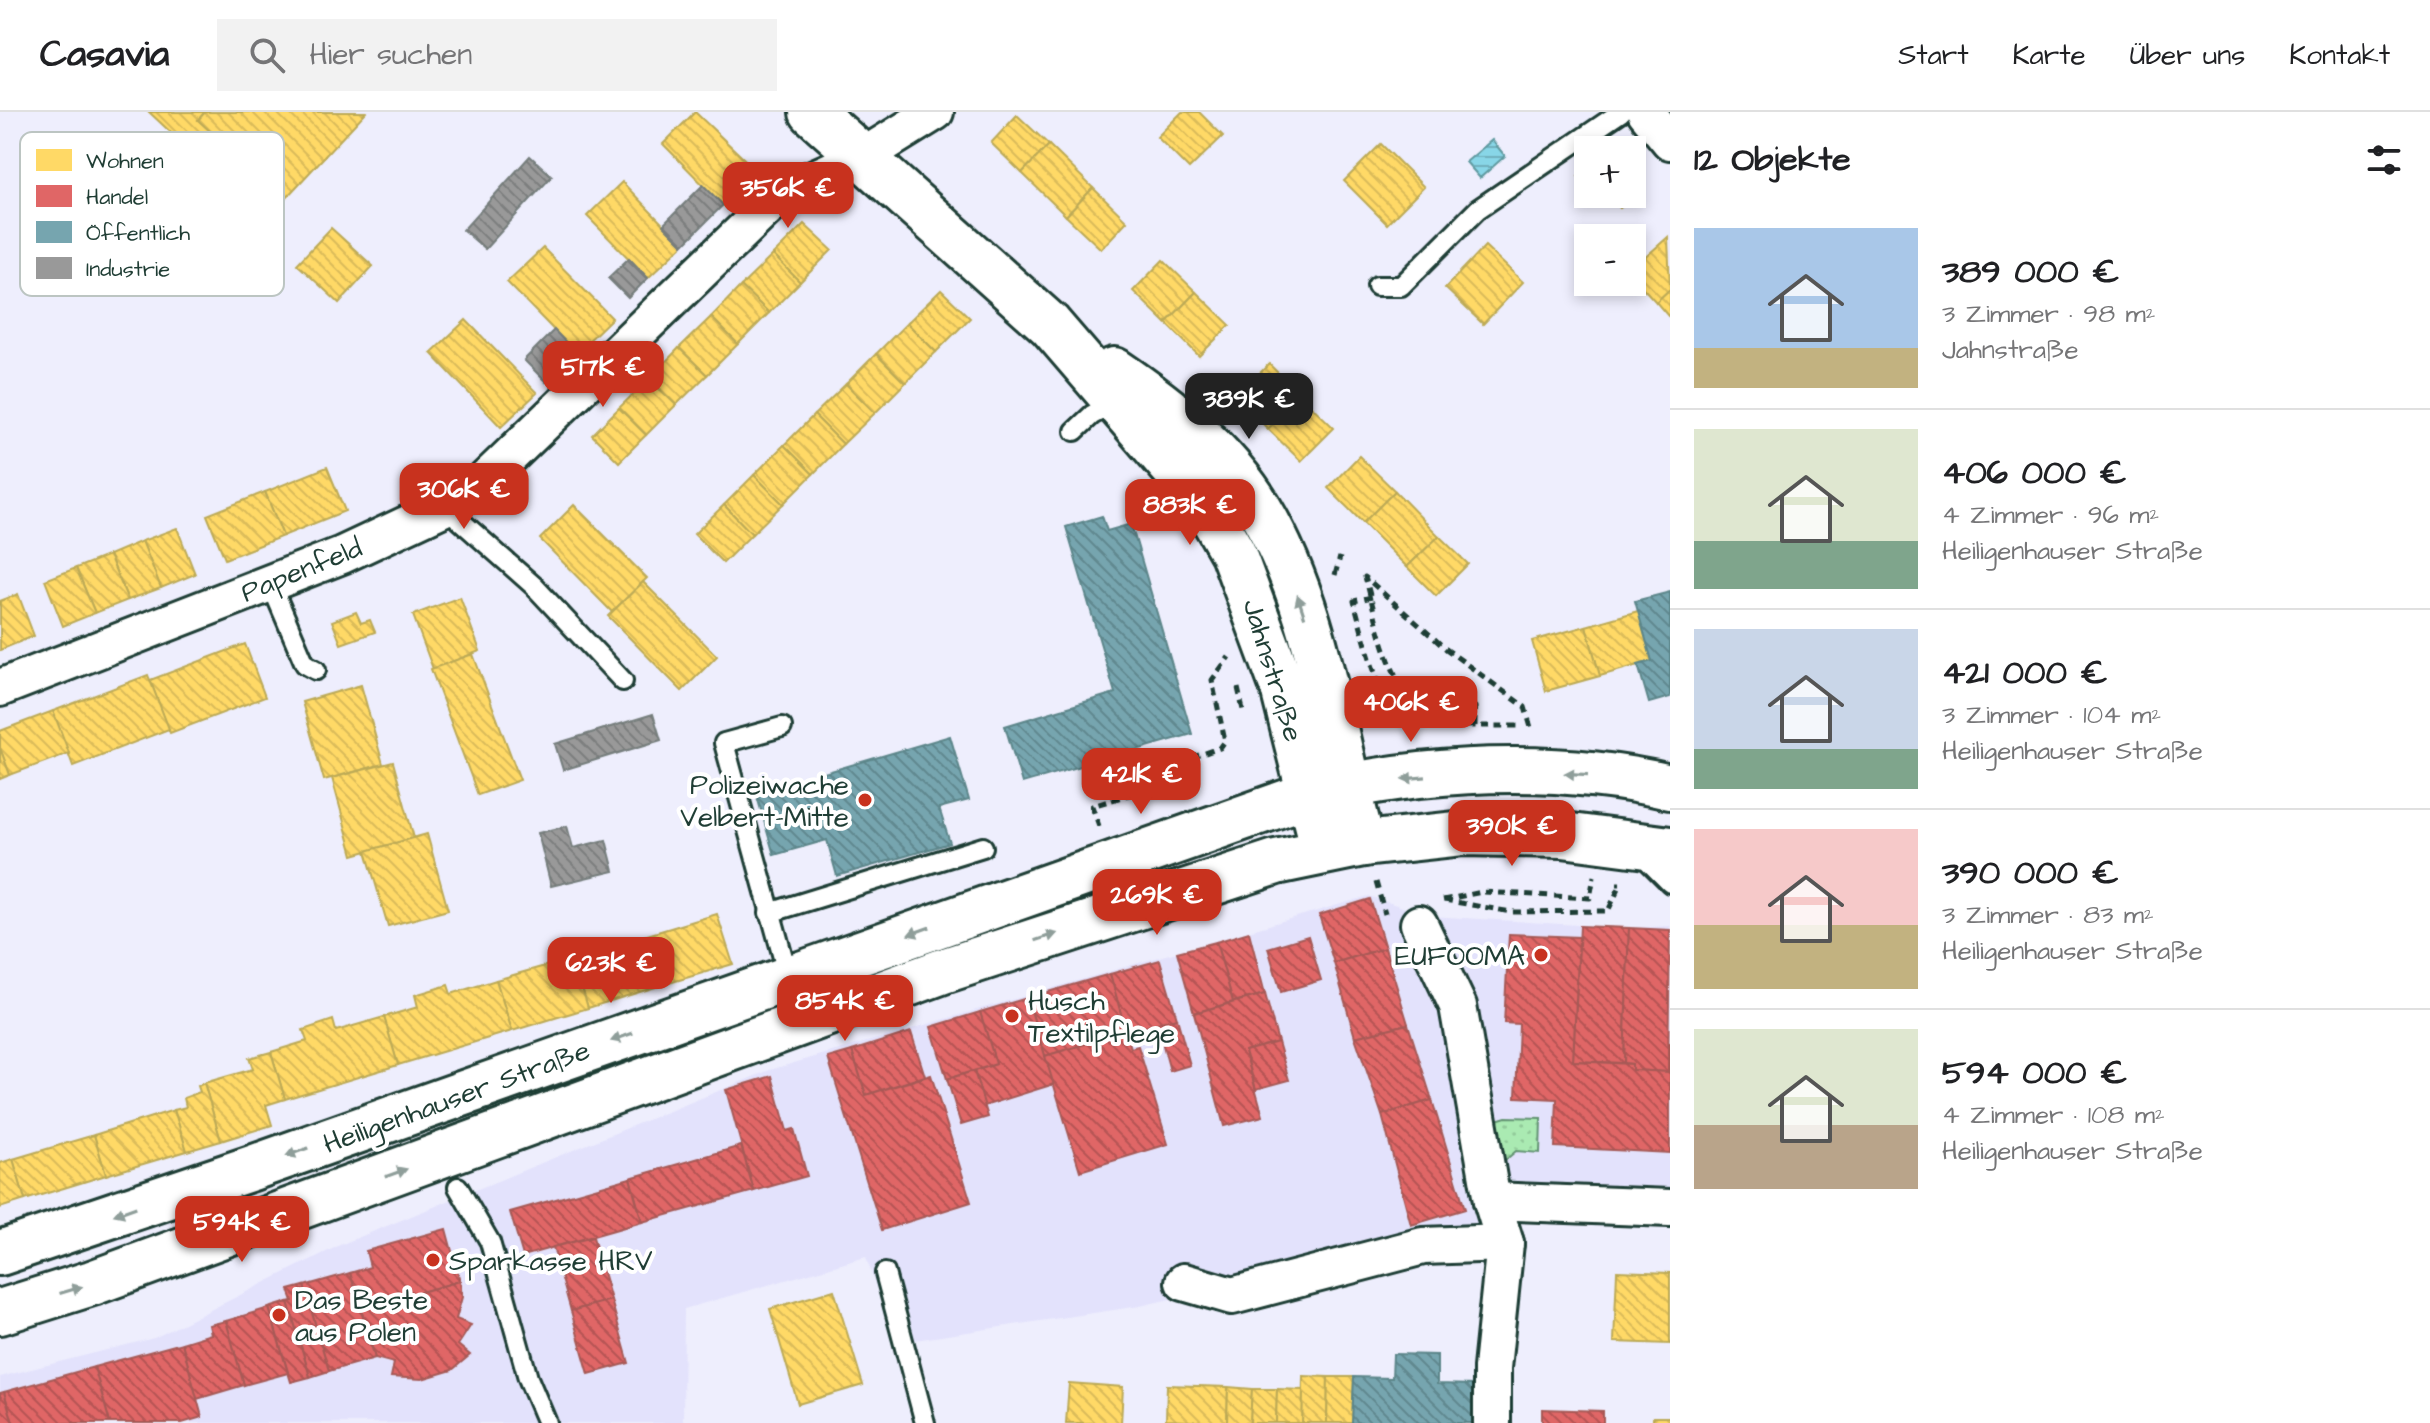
<!DOCTYPE html>
<html lang="de">
<meta charset="utf-8">
<style>
:root{--surface:#fff;--page:#f2f2f2;--text:#202124;--muted:#757577;--line:#e0e0e0;--accent:#c8321e}
body{margin:0;font-family:"Architects Daughter",sans-serif;background:var(--page);color:var(--text);height:100vh;display:flex;flex-direction:column;font-size:30px;white-space:nowrap}
*{box-sizing:border-box;margin:0}
p{font-size:26px;color:var(--muted)}
.icon{flex:none;width:44px;height:44px;fill:none;stroke:currentColor;stroke-width:2;stroke-linecap:round;stroke-linejoin:round}
.map{position:relative;flex:1;overflow:hidden}
.details{display:flex;flex-direction:column;background:var(--surface);width:760px}
.details>*{flex:none}
.fabs{position:absolute;left:1574px;top:24px;display:grid;gap:16px}
.fabs a{display:grid;place-items:center;width:72px;height:72px;border-radius:0px;background:var(--surface);box-shadow:0 4px 12px #0003;font-size:40px}
.price{position:absolute;translate:-50% -68px;padding:0 18px;border-radius:16px;background:var(--accent);color:#fff;font-size:26px;line-height:52px;filter:drop-shadow(0 2px 4px #0008)}
.price::after{content:'';position:absolute;left:50%;top:48px;width:24px;height:18px;margin-left:-12px;background:inherit;clip-path:polygon(0 0,100% 0,50% 100%)}
.price.selected{background:#222;color:#fff}
ul{padding:0;list-style:none}
li{display:flex;align-items:center;gap:24px;height:200px;padding:0 24px}
li+li{border-top:2px solid var(--line)}
li span{display:grid;place-items:center;flex:none;width:224px;height:160px;border-radius:0px;color:#555}
li>.icon{margin-inline-start:auto}
span .icon{width:96px;height:96px;fill:#fffc;stroke-width:1}
li b{font-size:34px}
h2{display:flex;justify-content:space-between;align-items:center;height:96px;padding:0 24px;font-size:34px}
header{display:flex;align-items:center;gap:48px;box-sizing:border-box;height:112px;padding:0 40px;background:var(--surface);border-bottom:2px solid var(--line)}
header strong{font-size:38px}
nav{display:flex;gap:44px;margin-inline-start:auto;font-size:28px}
.search{width:560px;height:72px;background:var(--page);display:flex;align-items:center;gap:20px;box-sizing:border-box;padding:0 28px;border-radius:0px;color:var(--muted);font-size:30px}
main{display:flex;flex:1;min-height:0}
.map>svg:first-child{display:block}
.built{fill:#e3e2fc}
.park{fill:url(#park-dots);stroke:#649473;stroke-width:2}
.water{fill:url(#water-rules);stroke:#5e999f;stroke-width:2}
.homes{fill:url(#homes-back-hatch);stroke:#bcaa57;stroke-width:2}
.shops{fill:url(#shops-back-hatch);stroke:#a65a57;stroke-width:2}
.public{fill:url(#public-back-hatch);stroke:#5c868a;stroke-width:2}
.industry{fill:url(#industry-back-hatch);stroke:#747d7b;stroke-width:2}
.lines{fill:none;stroke-linecap:round;stroke-linejoin:round}
.service-casing{stroke:#1f3d34;stroke-width:24}
.minor-casing{stroke:#1f3d34;stroke-width:42}
.tertiary-casing{stroke:#1f3d34;stroke-width:50}
.secondary-casing{stroke:#1f3d34;stroke-width:50}
.path{stroke:#1f3d34;stroke-width:5;stroke-dasharray:8 6;stroke-linecap:butt}
.service{stroke:#fff;stroke-width:18}
.minor{stroke:#fff;stroke-width:36}
.tertiary{stroke:#fff;stroke-width:44}
.secondary{stroke:#fff;stroke-width:44}
.oneway{fill:#8f9e9a}
.poi-dot{fill:#c8321e;stroke:#fff;stroke-width:3}
.labels{text-anchor:middle;stroke-width:8;stroke-linejoin:round;paint-order:stroke}
.street-label{font-size:28px;fill:#1f3d34;stroke:#fff}
.poi-label{font-size:28px;fill:#1f3d34;stroke:#fff;text-anchor:start}
.key{fill:#fff;stroke:#bcc5c2;stroke-width:2}
.key-label{font-size:22px;fill:#1f3d34}
</style>
<header>
<strong>Casavia</strong>
<div class="search"><svg class="icon" aria-label="search" viewBox="0 0 24 24"><circle cx="10" cy="10" r="6"/><path d="M15 15l6 6"/></svg>Hier suchen</div>
<nav><a>Start</a><a>Karte</a><a>Über uns</a><a>Kontakt</a></nav>
</header>
<main>
<div class="map">
<svg width="1670" height="1311" viewBox="0 0 1670 1311">
<defs>
<pattern id="park-dots" width="8" height="8" patternUnits="userSpaceOnUse" patternTransform="scale(2)"><rect width="8" height="8" fill="#aaeab2"/><path d="M2 2h.1M6 6h.1" fill="none" stroke="#92ca9a" stroke-width="1.8" stroke-linecap="round"/></pattern>
<pattern id="water-rules" width="6" height="5" patternUnits="userSpaceOnUse" patternTransform="scale(2)"><rect width="6" height="5" fill="#88d6e7"/><path d="M0 2.5h6" fill="none" stroke="#6fafbc"/></pattern>
<pattern id="homes-back-hatch" width="6" height="6" patternUnits="userSpaceOnUse" patternTransform="scale(2)"><rect width="6" height="6" fill="#ffd966"/><path d="M-1 5l2 2M0 0l6 6M5-1l2 2" fill="none" stroke="#dabb59"/></pattern>
<pattern id="shops-back-hatch" width="6" height="6" patternUnits="userSpaceOnUse" patternTransform="scale(2)"><rect width="6" height="6" fill="#e06666"/><path d="M-1 5l2 2M0 0l6 6M5-1l2 2" fill="none" stroke="#b55555"/></pattern>
<pattern id="public-back-hatch" width="6" height="6" patternUnits="userSpaceOnUse" patternTransform="scale(2)"><rect width="6" height="6" fill="#76a5af"/><path d="M-1 5l2 2M0 0l6 6M5-1l2 2" fill="none" stroke="#60888f"/></pattern>
<pattern id="industry-back-hatch" width="6" height="6" patternUnits="userSpaceOnUse" patternTransform="scale(2)"><rect width="6" height="6" fill="#999"/><path d="M-1 5l2 2M0 0l6 6M5-1l2 2" fill="none" stroke="#7c7e7e"/></pattern>
</defs>
<rect width="100%" height="100%" fill="#eeeefd"/>
<filter id="ink" filterUnits="userSpaceOnUse"><feTurbulence type="fractalNoise" baseFrequency=".0125" numOctaves="2"/><feDisplacementMap in="SourceGraphic" scale="16" xChannelSelector="R" yChannelSelector="G"/><feConvolveMatrix kernelMatrix="1 2 1 2 8 2 1 2 1" color-interpolation-filters="sRGB"/></filter>
<g filter="url(#ink)">
<polygon class="built" points="1369,784 1430,804 1629,816 1670,814 1670,1107 1481,1096 1486,1114 1140,1194 895,1231 866,1145 684,1197 683,1311 0,1311 0,1265 154,1226 340,1133 770,958"/>
<polygon class="park" points="1506,1005 1541,1006 1540,1041 1516,1039 1502,1051 1490,1010"/>
<polygon class="water" points="1492,28 1505,44 1480,66 1466,50"/>
<g class="homes">
<polygon points="149,0 205,0 198,8 233,40 214,61"/>
<polygon points="205,0 366,0 284,88 198,8"/>
<polygon points="695,0 760,62 726,96 663,32"/>
<polygon points="1182,0 1199,0 1223,24 1189,57 1157,25"/>
<polygon points="1017,3 1049,33 1022,61 991,31"/>
<polygon points="1381,32 1424,75 1387,112 1344,69"/>
<polygon points="1049,33 1093,76 1066,104 1022,61"/>
<polygon points="1588,55 1588,75 1578,64"/>
<polygon points="1632,63 1643,76 1620,96 1608,82 1632,82"/>
<polygon points="622,70 683,133 648,166 587,104"/>
<polygon points="1093,76 1127,109 1101,137 1066,104"/>
<polygon points="804,112 832,138 800,170 773,143"/>
<polygon points="331,116 373,154 339,191 297,152"/>
<polygon points="1668,125 1670,177 1656,190 1632,164 1632,157"/>
<polygon points="1485,134 1523,170 1483,212 1445,176"/>
<polygon points="543,136 612,206 576,241 507,170"/>
<polygon points="773,143 800,170 769,201 741,174"/>
<polygon points="1163,148 1196,180 1166,211 1133,179"/>
<polygon points="741,174 769,201 738,232 711,205"/>
<polygon points="1670,177 1670,202 1668,204 1656,190"/>
<polygon points="941,178 970,206 936,240 907,211"/>
<polygon points="1196,180 1230,213 1199,244 1166,211"/>
<polygon points="711,205 738,232 707,263 679,236"/>
<polygon points="466,208 537,281 501,315 431,241"/>
<polygon points="907,211 936,240 905,271 876,242"/>
<polygon points="679,236 707,263 676,293 649,267"/>
<polygon points="876,242 905,271 875,301 846,272"/>
<polygon points="1269,252 1301,284 1268,317 1236,285"/>
<polygon points="649,267 676,293 646,323 619,296"/>
<polygon points="846,272 875,301 843,332 814,303"/>
<polygon points="1301,284 1334,316 1301,349 1268,317"/>
<polygon points="619,296 646,323 619,350 592,323"/>
<polygon points="814,303 843,332 813,362 784,333"/>
<polygon points="784,333 813,362 783,392 754,363"/>
<polygon points="1359,344 1395,379 1363,411 1328,376"/>
<polygon points="327,355 345,399 283,424 265,380"/>
<polygon points="754,363 783,392 752,422 724,393"/>
<polygon points="1395,379 1439,424 1407,455 1363,411"/>
<polygon points="265,380 283,424 225,447 207,403"/>
<polygon points="574,393 647,466 612,500 540,427"/>
<polygon points="724,393 752,422 723,451 694,422"/>
<polygon points="177,416 195,462 161,476 142,429"/>
<polygon points="1439,424 1468,452 1436,484 1407,455"/>
<polygon points="142,429 161,476 128,488 109,443"/>
<polygon points="109,443 128,488 95,501 76,456"/>
<polygon points="76,456 95,501 63,514 45,468"/>
<polygon points="643,470 717,544 682,579 608,504"/>
<polygon points="18,482 34,524 0,538 0,489"/>
<polygon points="460,485 480,539 433,557 413,503"/>
<polygon points="1638,499 1652,549 1600,564 1586,514"/>
<polygon points="356,500 361,511 370,508 375,520 341,532 332,509"/>
<polygon points="1586,514 1600,564 1546,579 1532,529"/>
<polygon points="245,532 265,585 170,621 150,568"/>
<polygon points="473,542 520,668 478,683 431,557"/>
<polygon points="148,563 169,617 73,654 53,599"/>
<polygon points="361,573 383,652 324,668 302,590"/>
<polygon points="53,599 69,641 10,663 0,636 0,619"/>
<polygon points="0,636 10,663 0,667"/>
<polygon points="393,650 414,726 353,743 332,666"/>
<polygon points="427,722 448,798 388,814 366,739"/>
<polygon points="717,802 733,852 659,874 644,824"/>
<polygon points="644,824 659,874 588,896 573,846"/>
<polygon points="573,846 588,896 512,919 496,868"/>
<polygon points="496,868 512,919 398,953 384,905 418,895 415,883 448,873 451,882"/>
<polygon points="384,905 398,953 285,987 271,940 307,929 303,918 333,908 336,919"/>
<polygon points="271,940 285,987 266,993 272,1013 221,1029 204,971 253,957 249,946"/>
<polygon points="204,971 221,1029 187,1039 174,998 186,995 184,986 200,980 198,974"/>
<polygon points="174,998 187,1039 106,1063 94,1023"/>
<polygon points="94,1023 106,1063 25,1088 13,1047"/>
<polygon points="13,1047 25,1088 0,1096 0,1051"/>
<polygon points="1617,1159 1670,1161 1670,1232 1614,1230"/>
<polygon points="834,1178 863,1273 798,1292 770,1197"/>
<polygon points="1303,1264 1328,1265 1327,1311 1302,1311"/>
<polygon points="1328,1265 1354,1265 1352,1311 1327,1311"/>
<polygon points="1069,1271 1123,1275 1121,1311 1066,1311"/>
<polygon points="1167,1273 1228,1275 1227,1311 1166,1308"/>
<polygon points="1228,1275 1252,1277 1250,1311 1227,1311"/>
<polygon points="1252,1277 1277,1277 1276,1311 1250,1311"/>
<polygon points="1277,1277 1303,1278 1302,1311 1276,1311"/>
<rect x="1653" y="1305" width="17" height="6"/>
</g>
<g class="shops">
<polygon points="1370,787 1385,836 1334,851 1319,803"/>
<polygon points="1580,814 1629,816 1624,951 1573,949"/>
<polygon points="1629,816 1670,818 1668,960 1632,958 1632,952 1624,951"/>
<polygon points="1249,820 1265,882 1233,890 1216,830"/>
<polygon points="1509,822 1579,825 1573,949 1632,952 1632,958 1668,960 1670,930 1670,1041 1555,1035 1557,987 1516,985 1519,912 1504,911"/>
<polygon points="1308,824 1321,868 1281,880 1268,836"/>
<polygon points="1216,830 1233,890 1194,901 1177,840"/>
<polygon points="1385,836 1408,912 1355,925 1334,851"/>
<polygon points="1160,848 1177,906 1126,920 1110,862"/>
<polygon points="1110,862 1126,920 1045,944 1027,886"/>
<polygon points="1265,882 1278,930 1245,939 1263,1004 1224,1014 1194,901"/>
<polygon points="1027,886 1054,972 984,994 974,959 996,952 980,900"/>
<polygon points="980,900 996,952 947,967 931,915"/>
<polygon points="1177,906 1190,953 1170,959 1157,911"/>
<polygon points="1408,912 1432,988 1382,1003 1355,925"/>
<polygon points="911,920 925,964 866,983 852,939"/>
<polygon points="1126,920 1131,936 1138,934 1168,1032 1080,1059 1045,944"/>
<polygon points="1278,930 1289,968 1256,977 1245,939"/>
<polygon points="852,939 866,983 931,963 971,1090 882,1118 828,946"/>
<polygon points="974,959 988,1005 961,1013 947,967"/>
<polygon points="772,964 787,1019 794,1017 807,1064 754,1079 726,978"/>
<polygon points="1432,988 1465,1097 1411,1113 1382,1003"/>
<polygon points="741,1034 754,1079 642,1110 630,1066"/>
<polygon points="630,1066 642,1110 523,1144 510,1100"/>
<polygon points="446,1117 460,1169 361,1197 350,1161 370,1155 366,1139"/>
<polygon points="593,1125 611,1188 571,1199 553,1135"/>
<polygon points="350,1161 375,1246 329,1259 304,1174"/>
<polygon points="460,1169 462,1185 456,1207 471,1213 458,1233 470,1243 452,1258 422,1267 391,1265 394,1251 375,1246 361,1197"/>
<polygon points="304,1174 329,1259 310,1265 288,1190 293,1189 289,1178"/>
<polygon points="611,1188 629,1251 589,1262 571,1199"/>
<polygon points="288,1190 310,1265 291,1270 269,1196"/>
<polygon points="269,1196 288,1261 244,1273 226,1209"/>
<polygon points="226,1209 244,1273 197,1287 182,1231 211,1222 209,1213"/>
<polygon points="182,1231 202,1305 182,1311 110,1311 94,1255"/>
<polygon points="94,1255 110,1311 13,1311 4,1280"/>
<polygon points="4,1280 13,1311 0,1311 0,1281"/>
<polygon points="1542,1297 1603,1299 1603,1311 1542,1311"/>
</g>
<g class="public">
<polygon points="1102,404 1107,419 1131,412 1192,622 1022,671 1005,614 1115,581 1066,415"/>
<polygon points="1670,480 1670,585 1649,591 1638,553 1652,549 1635,489"/>
<polygon points="950,624 969,688 939,696 950,731 837,764 827,728 774,743 756,681"/>
<polygon points="1393,1242 1437,1243 1437,1272 1475,1273 1474,1311 1352,1311 1354,1265 1392,1266"/>
</g>
<g class="industry">
<polygon points="530,44 552,64 485,137 463,118"/>
<polygon points="703,73 723,93 683,133 663,113"/>
<polygon points="629,146 648,166 628,186 608,166"/>
<polygon points="554,218 576,241 546,270 524,248"/>
<polygon points="653,602 661,628 563,658 555,632"/>
<polygon points="567,714 573,736 606,728 614,759 551,774 538,721"/>
</g>
<g class="lines">
<defs>
<g id="service">
<polyline points="1377,174 1401,174 1478,97 1621,0"/>
<polyline points="1075,319 1092,303 1116,290"/>
<polyline points="445,395 534,474 623,569"/>
<polyline points="270,470 305,552 316,558"/>
<polyline points="782,615 724,631 801,911"/>
<polyline points="1639,740 1670,771"/>
<polyline points="769,801 983,735"/>
<polyline points="458,1075 490,1130 528,1266 547,1311"/>
<polyline points="885,1161 925,1311"/>
</g>
<g id="minor">
<polyline points="1646,0 1670,29"/>
<polyline points="0,576 342,443 451,392 484,369 782,81 864,44 935,0"/>
<polyline points="1419,812 1458,894 1492,1089 1505,1131 1492,1256 1492,1311"/>
<polyline points="1492,1089 1670,1096"/>
<polyline points="1184,1170 1232,1184 1423,1134 1505,1131"/>
</g>
<g id="tertiary">
<polyline points="812,0 1050,213 1206,394 1233,441 1283,576 1324,739"/>
<path d="M1114 258C1167 294 1225 339 1259 396 1320 498 1331 620 1363 732"/>
</g>
<g id="secondary">
<path d="M0 1141 252 1056 1310 682C1424 655 1555 648 1670 675"/>
<polyline points="0,1200 92,1171 943,859 1276,750 1363,732 1464,721 1563,723 1670,737"/>
</g>
</defs>
<use href="#service" class="service-casing"/>
<use href="#minor" class="minor-casing"/>
<use href="#tertiary" class="tertiary-casing"/>
<use href="#secondary" class="secondary-casing"/>
<g class="path">
<polyline points="1335,463 1340,445"/>
<path d="M1372 485 1354 489C1388 618 1389 614 1519 614"/>
<polyline points="1238,576 1243,598"/>
<path d="M1475 614V595C1459 595 1441 597 1425 593 1388 582 1376 500 1365 465L1446 537 1525 595 1532 619"/>
<polyline points="1157,674 1154,658 1220,636 1225,629 1212,568 1229,545"/>
<polyline points="1099,714 1092,694 1195,663"/>
<polyline points="1376,770 1385,802"/>
<polyline points="1443,788 1482,780 1590,786 1594,764"/>
<polyline points="1444,788 1511,800 1608,799 1621,772 1617,772"/>
</g>
<use href="#service" class="service"/>
<use href="#minor" class="minor"/>
<use href="#tertiary" class="tertiary"/>
<use href="#secondary" class="secondary"/>
</g>
<defs><path id="oneway-solid" d="M-6-.8H1V-3.2L6.5 0L1 3.2V.8H-6Z" transform="scale(2)"/></defs>
<g class="oneway">
<use href="#oneway-solid" transform="translate(1301 494) rotate(-108)"/>
<use href="#oneway-solid" transform="translate(1576 662) rotate(-177)"/>
<use href="#oneway-solid" transform="translate(1414 666) rotate(175)"/>
<use href="#oneway-solid" transform="translate(919 819) rotate(160)"/>
<use href="#oneway-solid" transform="translate(1046 825) rotate(-18)"/>
<use href="#oneway-solid" transform="translate(622 925) rotate(160)"/>
<use href="#oneway-solid" transform="translate(297 1040) rotate(160)"/>
<use href="#oneway-solid" transform="translate(396 1061) rotate(-20)"/>
<use href="#oneway-solid" transform="translate(125 1099) rotate(161)"/>
<use href="#oneway-solid" transform="translate(71 1178) rotate(-17)"/>
</g>
</g>
<g class="poi-dot">
<circle cx="865" cy="688" r="8"/>
<circle cx="1541" cy="843" r="8"/>
<circle cx="1012" cy="904" r="8"/>
<circle cx="433" cy="1148" r="8"/>
<circle cx="279" cy="1203" r="8"/>
</g>
<g class="labels">
<g class="street-label">
<text transform="translate(301 457) rotate(-22)" y="10">Papenfeld</text>
<text transform="translate(1274 558) rotate(73)" y="10">Jahnstraße</text>
<text transform="translate(456 984) rotate(-20)" y="10">Heiligenhauser Straße</text>
</g>
<g class="poi-label">
<text x="849" y="682" text-anchor="end">Polizeiwache<tspan x="849" dy="32">Velbert-Mitte</tspan></text>
<text x="1525" y="853" text-anchor="end">EUFOOMA</text>
<text x="1028" y="898">Husch<tspan x="1028" dy="32">Textilpflege</tspan></text>
<text x="449" y="1158">Sparkasse HRV</text>
<text x="295" y="1197">Das Beste<tspan x="295" dy="32">aus Polen</tspan></text>
</g>
</g>
<rect x="20" y="20" width="264" height="164" rx="12" class="key"/>
<rect x="36" y="37" width="36" height="22" fill="#ffd966"/>
<rect x="36" y="73" width="36" height="22" fill="#e06666"/>
<rect x="36" y="109" width="36" height="22" fill="#76a5af"/>
<rect x="36" y="145" width="36" height="22" fill="#999"/>
<g class="key-label">
<text x="86" y="56">Wohnen</text>
<text x="86" y="92">Handel</text>
<text x="86" y="128">Öffentlich</text>
<text x="86" y="164">Industrie</text>
</g>
</svg>
<div class="fabs">
<a>+</a>
<a>−</a>
</div>
<b class="price" style="left:788px;top:118px">356K €</b>
<b class="price" style="left:603px;top:297px">517K €</b>
<b class="price selected" style="left:1249px;top:329px">389K €</b>
<b class="price" style="left:464px;top:419px">306K €</b>
<b class="price" style="left:1190px;top:435px">883K €</b>
<b class="price" style="left:1411px;top:632px">406K €</b>
<b class="price" style="left:1141px;top:704px">421K €</b>
<b class="price" style="left:1512px;top:756px">390K €</b>
<b class="price" style="left:1157px;top:825px">269K €</b>
<b class="price" style="left:611px;top:893px">623K €</b>
<b class="price" style="left:845px;top:931px">854K €</b>
<b class="price" style="left:242px;top:1152px">594K €</b>
</div>
<section class="details">
<h2>12 Objekte<svg class="icon" aria-label="filters" viewBox="0 0 24 24"><path d="M4 7h16M4 17h16"/><circle cx="9" cy="7" r="2"/><circle cx="15" cy="17" r="2"/></svg></h2>
<ul>
<li><span style="background:linear-gradient(#a9c7e8 75%,#c2b280 0)"><svg class="icon" aria-label="home" viewBox="0 0 24 24"><path d="M3 11l9-7 9 7M6 9v11h12V9"/></svg></span><div><b>389 000 €</b><p>3 Zimmer · 98 m²</p><p>Jahnstraße</p></div></li>
<li><span style="background:linear-gradient(#dfe7d0 70%,#7fa58c 0)"><svg class="icon" aria-label="home" viewBox="0 0 24 24"><path d="M3 11l9-7 9 7M6 9v11h12V9"/></svg></span><div><b>406 000 €</b><p>4 Zimmer · 96 m²</p><p>Heiligenhauser Straße</p></div></li>
<li><span style="background:linear-gradient(#c9d6e8 75%,#7fa58c 0)"><svg class="icon" aria-label="home" viewBox="0 0 24 24"><path d="M3 11l9-7 9 7M6 9v11h12V9"/></svg></span><div><b>421 000 €</b><p>3 Zimmer · 104 m²</p><p>Heiligenhauser Straße</p></div></li>
<li><span style="background:linear-gradient(#f6c9c9 60%,#c2b280 0)"><svg class="icon" aria-label="home" viewBox="0 0 24 24"><path d="M3 11l9-7 9 7M6 9v11h12V9"/></svg></span><div><b>390 000 €</b><p>3 Zimmer · 83 m²</p><p>Heiligenhauser Straße</p></div></li>
<li><span style="background:linear-gradient(#dfe7d0 60%,#b9a48a 0)"><svg class="icon" aria-label="home" viewBox="0 0 24 24"><path d="M3 11l9-7 9 7M6 9v11h12V9"/></svg></span><div><b>594 000 €</b><p>4 Zimmer · 108 m²</p><p>Heiligenhauser Straße</p></div></li>
</ul>
</section>
</main>
